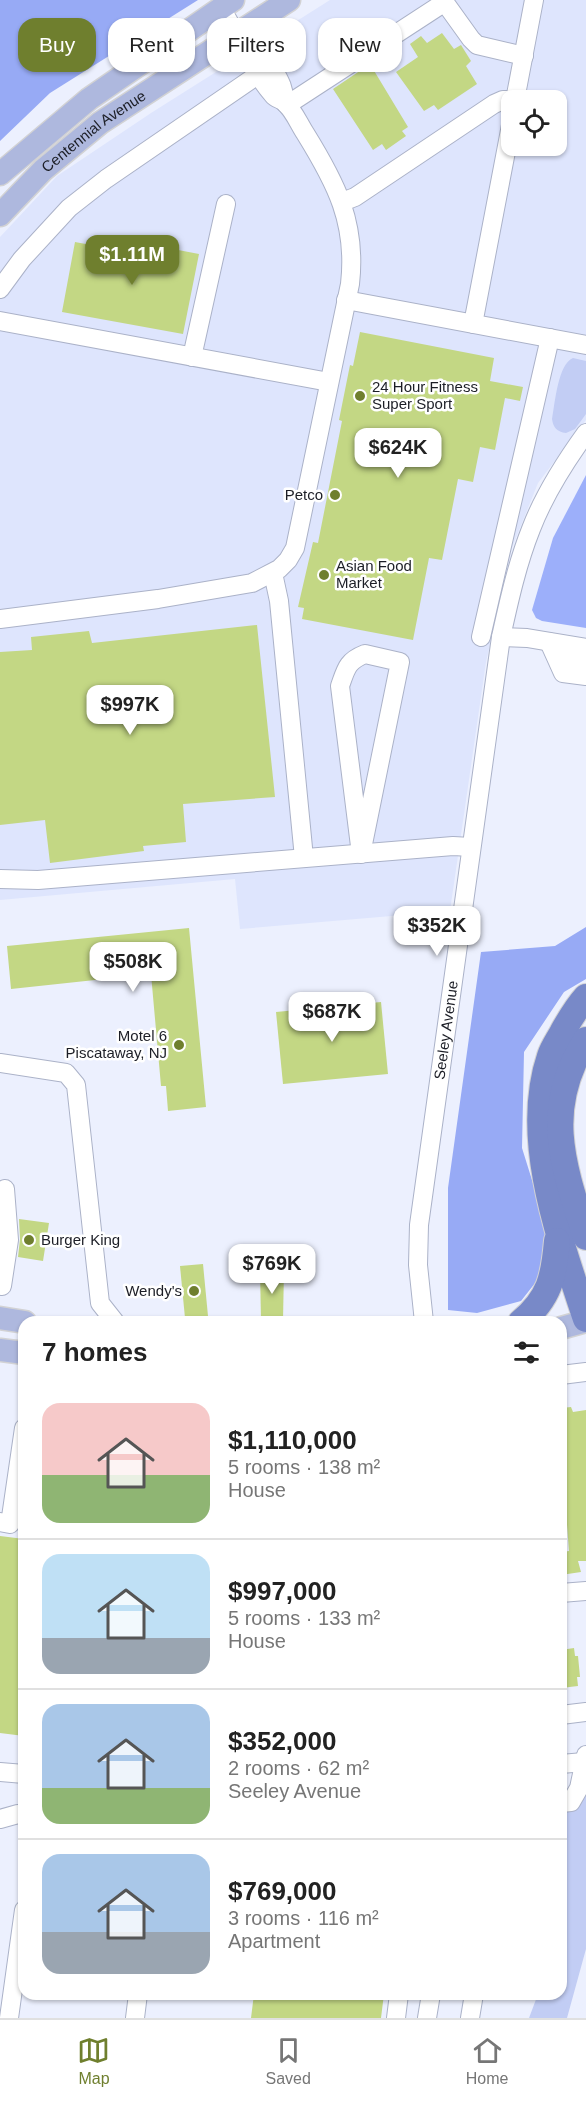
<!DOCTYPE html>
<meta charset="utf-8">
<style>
:root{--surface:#fff;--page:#f6f6f6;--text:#222;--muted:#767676;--line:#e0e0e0;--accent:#6f7f2e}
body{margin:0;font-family:Arial,sans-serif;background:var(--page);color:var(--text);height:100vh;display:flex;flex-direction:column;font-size:22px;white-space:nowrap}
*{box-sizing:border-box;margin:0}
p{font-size:20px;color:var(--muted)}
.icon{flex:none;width:33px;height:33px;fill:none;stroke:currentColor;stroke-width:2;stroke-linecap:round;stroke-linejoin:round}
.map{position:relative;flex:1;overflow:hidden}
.sheet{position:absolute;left:18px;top:1316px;width:549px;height:684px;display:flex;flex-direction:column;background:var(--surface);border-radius:18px;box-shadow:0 2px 4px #0004}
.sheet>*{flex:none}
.guide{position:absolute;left:18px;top:18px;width:550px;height:54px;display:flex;gap:12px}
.buttons{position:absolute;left:501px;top:90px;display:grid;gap:12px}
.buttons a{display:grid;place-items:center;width:66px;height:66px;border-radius:12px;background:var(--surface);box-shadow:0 2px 4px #0004;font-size:30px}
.price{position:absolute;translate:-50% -51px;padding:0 14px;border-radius:12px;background:#fff;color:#222;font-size:20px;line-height:39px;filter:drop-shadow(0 2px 3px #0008)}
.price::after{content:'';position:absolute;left:50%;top:36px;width:18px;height:14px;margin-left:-9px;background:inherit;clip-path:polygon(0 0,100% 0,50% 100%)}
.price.on{background:var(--accent);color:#fff}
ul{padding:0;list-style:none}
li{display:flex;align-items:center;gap:18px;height:150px;padding:0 24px}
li+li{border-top:2px solid var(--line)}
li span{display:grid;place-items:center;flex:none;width:168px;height:120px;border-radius:18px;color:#555}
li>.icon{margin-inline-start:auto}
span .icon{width:72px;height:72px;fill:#fffc;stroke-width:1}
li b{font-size:26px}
h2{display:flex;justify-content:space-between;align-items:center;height:72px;padding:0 24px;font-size:26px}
.tag{padding:0 21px;border-radius:18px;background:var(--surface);box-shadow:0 2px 4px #0004;font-size:21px;line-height:54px}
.tag.on{background:var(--accent);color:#fff}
.menu{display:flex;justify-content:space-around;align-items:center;height:84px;border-top:2px solid var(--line);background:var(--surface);font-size:16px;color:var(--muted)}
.menu a{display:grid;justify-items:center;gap:3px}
.menu .on{color:var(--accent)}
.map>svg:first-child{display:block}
.built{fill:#dee5fd;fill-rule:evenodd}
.green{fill:#c2cdf4}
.forest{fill:#97aaf5}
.water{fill:#9caffa}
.building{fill:#c3d784}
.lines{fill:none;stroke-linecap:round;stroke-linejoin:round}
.minor-casing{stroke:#abb2c8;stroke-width:20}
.major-casing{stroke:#d2d2d4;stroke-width:25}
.highway-casing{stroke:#d2d2d4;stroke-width:28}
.minor{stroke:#fff;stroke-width:18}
.major{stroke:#aeb8de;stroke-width:22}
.highway{stroke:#7889c8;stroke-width:26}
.poi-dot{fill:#6f7f2e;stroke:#fff;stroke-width:2}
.labels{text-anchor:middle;stroke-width:5;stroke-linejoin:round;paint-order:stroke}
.street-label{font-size:15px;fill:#1c1e26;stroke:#fff}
.poi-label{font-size:15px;fill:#1c1e26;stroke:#fff;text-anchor:start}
</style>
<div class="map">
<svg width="586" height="2018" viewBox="0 0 586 2018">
<rect width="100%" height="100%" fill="#ecf0fe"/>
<path class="built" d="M330 0H586V420L538 483 512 548 486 662 450 911 240 929 235 879 0 900V237L57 176 151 113ZM512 100H556V146H512Z"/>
<g class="green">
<path d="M573 358 586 361V414L575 429 566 433C557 432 553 427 552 419 555 403 558 364 573 358Z"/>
<polygon points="586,1794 586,1949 567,2018 529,2018 538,1994 561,1994 561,1796"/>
</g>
<g class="forest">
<polygon points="0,0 198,0 50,93 0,141"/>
<polygon points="586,927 586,979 564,992 524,1052 522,1148 546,1225 543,1273 521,1301 477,1313 448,1310 448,1188 481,952 555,946"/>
</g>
<polygon class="water" points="586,475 586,628 542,621 536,618 532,610 553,538"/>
<g class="building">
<polygon points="442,33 454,49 461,45 471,61 466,66 477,84 438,110 434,105 424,111 396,72 418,57 410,44 421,36 427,43"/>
<polygon points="370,64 408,127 402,131 406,136 386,150 382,144 373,150 333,89"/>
<polygon points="75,242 144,255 147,244 199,254 183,334 62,312"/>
<polygon points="360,332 494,358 490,381 523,387 520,401 505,398 495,450 480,447 473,482 458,479 442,560 429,558 413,640 302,619 304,608 298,607 313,542 318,543 342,421 339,420 350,365 353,366"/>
<polygon points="257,625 275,797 183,804 186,842 143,846 144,851 50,863 45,820 0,825 0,652 32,650 31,637 89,631 92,643"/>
<polygon points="189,928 206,1107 168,1111 166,1086 161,1086 151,974 11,989 7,946"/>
<polygon points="381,1002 388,1074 283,1084 276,1012"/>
<polygon points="19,1219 49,1223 43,1261 18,1257 20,1239"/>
<polygon points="203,1264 208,1316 185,1318 180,1266"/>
<polygon points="284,1270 283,1320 261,1320 260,1271"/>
<polygon points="571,1407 573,1412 586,1410 586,1561 578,1561 581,1572 561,1575 561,1552 569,1551 563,1472 561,1473 561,1408"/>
<polygon points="0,1536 24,1539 24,1736 0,1733"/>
<polygon points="574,1648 575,1656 578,1656 580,1677 577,1677 578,1686 561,1688 561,1650"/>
<polygon points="254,1994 384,1994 381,2018 251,2018"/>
</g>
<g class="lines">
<defs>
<g id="minor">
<polyline points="443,0 471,39 477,45 524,56"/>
<path d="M272 11C269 21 263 34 264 44 266 66 286 80 284 102"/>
<polyline points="515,100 534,0"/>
<polyline points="287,105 445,2"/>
<polyline points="342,202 355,197 494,104 503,100 515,100"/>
<polyline points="0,289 22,259 69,208 106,179 259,74"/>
<polyline points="346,300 586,345"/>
<polyline points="0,321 329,382"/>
<polyline points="473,324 512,120"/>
<polyline points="192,357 226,204"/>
<polyline points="273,573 279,601 304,858"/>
<path d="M0 619 158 599 252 583 279 569 288 560 295 548 350 284C357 223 336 183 305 133 299 124 293 109 284 102 281 99 276 99 273 95 251 70 238 36 221 8"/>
<polyline points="481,637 550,338"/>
<polyline points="501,637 527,638 586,648"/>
<polyline points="549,642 563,673 586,676"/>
<polyline points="553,646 568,659 586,662"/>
<path d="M365 654 400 662 361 854 340 686C346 669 347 661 365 654Z"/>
<polyline points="0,879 38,880 453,846 471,847"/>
<polyline points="0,1063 66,1073 76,1085 100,1303 115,1322"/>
<polyline points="2,1286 9,1240 5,1189"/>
<path id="s1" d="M424 1322 418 1265 419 1225 501 637C509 601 517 564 531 529 544 495 565 462 586 433"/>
<polyline points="561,1375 586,1372"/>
<polyline points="0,1522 10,1524 24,1428"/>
<polyline points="561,1593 586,1591"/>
<polyline points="561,1715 586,1712"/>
<polyline points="561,1764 584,1762"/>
<polyline points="0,1772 24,1774"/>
<polyline points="561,1803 571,1802 579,1788 586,1755"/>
<polyline points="0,1819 18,1814 24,1815"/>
<polyline points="9,2018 24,1910"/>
<polyline points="135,2018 138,1994"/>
<polyline points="396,2018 399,1994"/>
<polyline points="427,2018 431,1994"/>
<polyline points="470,2018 474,1994"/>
</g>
<g id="major">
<polyline points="0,174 89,99 233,0"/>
<path id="s2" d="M0 215 43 170 100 123 289 0"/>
<polyline points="0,1318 25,1322"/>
<polyline points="561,1328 586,1321"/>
<polyline points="0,1350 24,1353"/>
</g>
<g id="highway">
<path d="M586 997C576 1008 570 1019 563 1031 559 1039 553 1047 550 1056 522 1138 560 1240 586 1319"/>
<path d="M586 1040C542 1109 563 1166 586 1237"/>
<path d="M521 1322C550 1298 554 1276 557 1241"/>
</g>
</defs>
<use href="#minor" class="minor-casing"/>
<use href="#major" class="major-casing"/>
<use href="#highway" class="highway-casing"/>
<use href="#minor" class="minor"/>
<use href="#major" class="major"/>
<use href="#highway" class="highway"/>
</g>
<g class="poi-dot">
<circle cx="360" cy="396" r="6"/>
<circle cx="335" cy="495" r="6"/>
<circle cx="324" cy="575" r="6"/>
<circle cx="179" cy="1045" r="6"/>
<circle cx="29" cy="1240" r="6"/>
<circle cx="194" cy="1291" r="6"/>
</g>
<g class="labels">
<g class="street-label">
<text dy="5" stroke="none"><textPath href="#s2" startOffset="126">Centennial Avenue</textPath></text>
<text dy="5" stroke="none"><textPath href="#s1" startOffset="294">Seeley Avenue</textPath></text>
</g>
<g class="poi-label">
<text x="372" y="392">24 Hour Fitness<tspan x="372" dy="17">Super Sport</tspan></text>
<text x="323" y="500" text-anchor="end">Petco</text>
<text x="336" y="571">Asian Food<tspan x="336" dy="17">Market</tspan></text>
<text x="167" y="1041" text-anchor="end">Motel 6<tspan x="167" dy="17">Piscataway, NJ</tspan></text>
<text x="41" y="1245">Burger King</text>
<text x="182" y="1296" text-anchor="end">Wendy's</text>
</g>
</g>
</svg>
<div class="buttons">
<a><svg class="icon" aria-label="locate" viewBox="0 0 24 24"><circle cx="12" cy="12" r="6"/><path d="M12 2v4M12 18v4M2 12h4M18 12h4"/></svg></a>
</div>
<b class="price on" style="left:132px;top:286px">$1.11M</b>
<b class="price" style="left:398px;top:479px">$624K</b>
<b class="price" style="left:130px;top:736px">$997K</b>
<b class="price" style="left:437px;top:957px">$352K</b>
<b class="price" style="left:133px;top:993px">$508K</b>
<b class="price" style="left:332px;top:1043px">$687K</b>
<b class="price" style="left:272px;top:1295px">$769K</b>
<div class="guide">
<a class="tag on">Buy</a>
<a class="tag">Rent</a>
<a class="tag">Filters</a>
<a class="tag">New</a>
</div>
<section class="sheet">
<h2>7 homes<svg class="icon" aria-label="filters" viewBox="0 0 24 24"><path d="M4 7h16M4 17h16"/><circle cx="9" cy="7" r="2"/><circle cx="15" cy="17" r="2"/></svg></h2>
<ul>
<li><span style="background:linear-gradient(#f6c9c9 60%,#8fb573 0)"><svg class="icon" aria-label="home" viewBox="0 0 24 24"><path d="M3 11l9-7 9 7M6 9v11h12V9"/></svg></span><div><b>$1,110,000</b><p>5 rooms · 138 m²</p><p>House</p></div></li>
<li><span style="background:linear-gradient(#bfe0f5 70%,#9aa5b1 0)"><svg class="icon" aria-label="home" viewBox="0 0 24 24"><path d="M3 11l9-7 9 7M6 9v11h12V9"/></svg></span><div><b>$997,000</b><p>5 rooms · 133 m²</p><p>House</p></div></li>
<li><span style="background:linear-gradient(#a9c7e8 70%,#8fb573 0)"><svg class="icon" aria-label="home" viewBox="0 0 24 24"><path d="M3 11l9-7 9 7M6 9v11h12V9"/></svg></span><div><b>$352,000</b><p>2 rooms · 62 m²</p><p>Seeley Avenue</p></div></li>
<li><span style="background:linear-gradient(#a9c7e8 65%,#9aa5b1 0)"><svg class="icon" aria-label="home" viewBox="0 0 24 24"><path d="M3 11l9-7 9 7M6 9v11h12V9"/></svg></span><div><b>$769,000</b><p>3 rooms · 116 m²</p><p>Apartment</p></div></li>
</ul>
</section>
</div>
<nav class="menu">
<a class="on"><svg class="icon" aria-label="map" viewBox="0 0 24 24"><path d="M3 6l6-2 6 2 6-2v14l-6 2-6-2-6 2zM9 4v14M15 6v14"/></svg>Map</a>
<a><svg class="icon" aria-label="saved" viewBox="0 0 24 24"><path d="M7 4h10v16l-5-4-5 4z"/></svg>Saved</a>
<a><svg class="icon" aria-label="home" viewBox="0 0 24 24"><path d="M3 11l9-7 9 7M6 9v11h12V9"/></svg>Home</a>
</nav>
